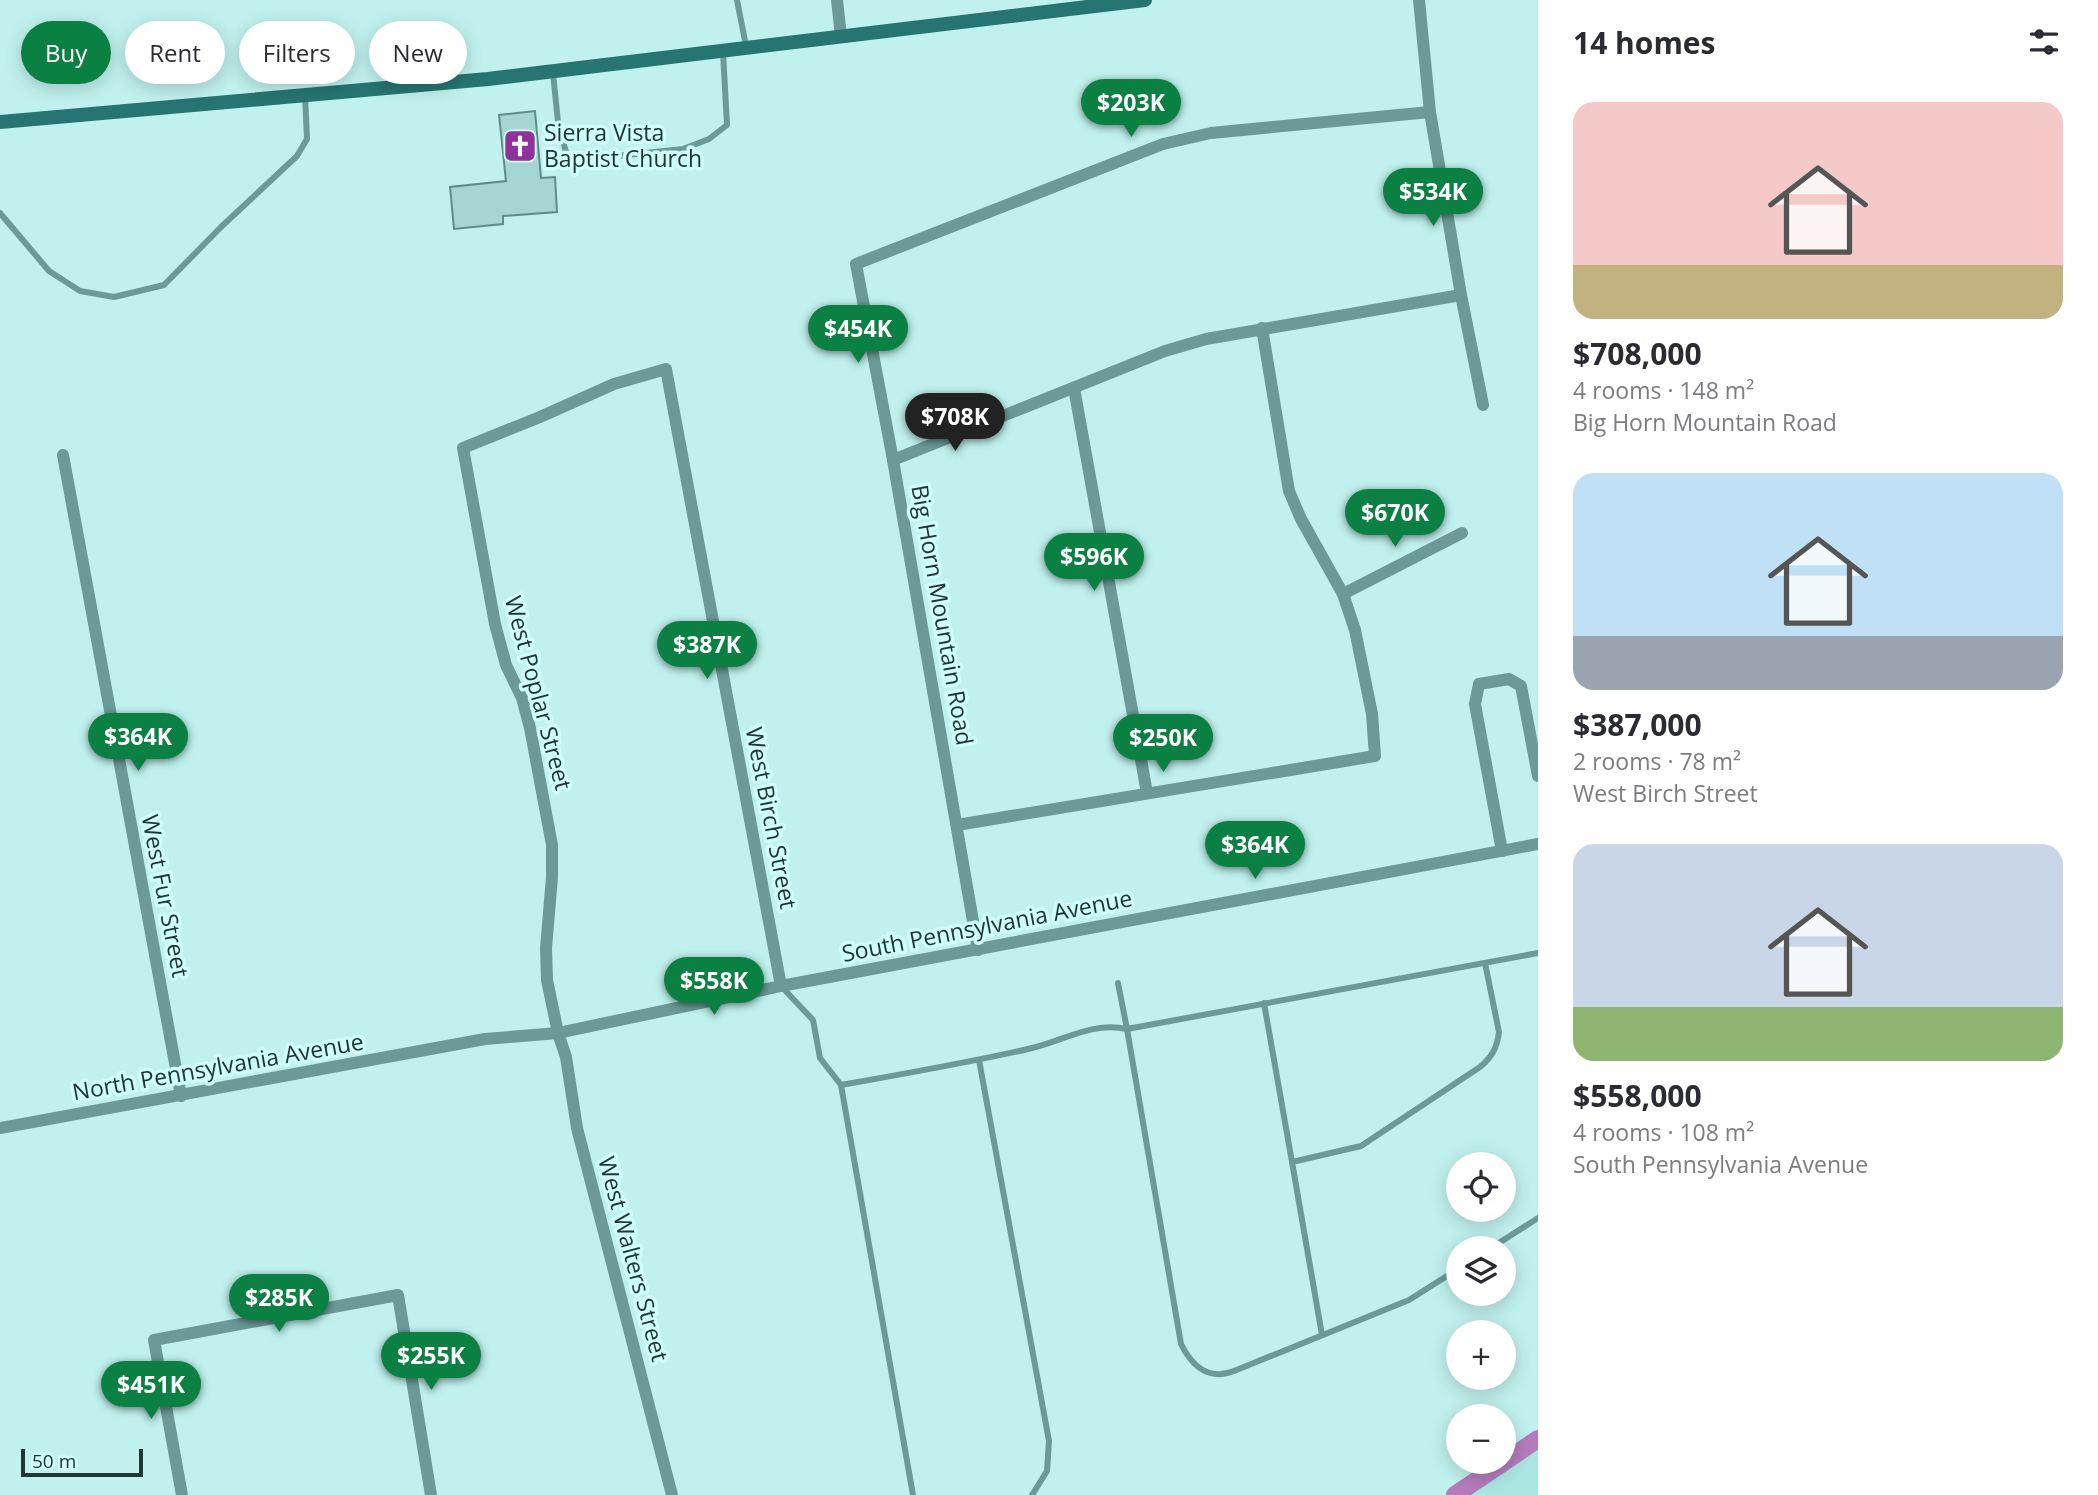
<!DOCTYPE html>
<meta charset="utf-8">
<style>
:root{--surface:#fff;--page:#f2f2f3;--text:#2b2b33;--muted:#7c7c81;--accent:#0b8043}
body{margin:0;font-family:"Open Sans",sans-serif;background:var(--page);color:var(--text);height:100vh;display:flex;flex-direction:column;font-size:26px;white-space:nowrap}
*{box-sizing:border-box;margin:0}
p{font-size:23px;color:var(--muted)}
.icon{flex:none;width:38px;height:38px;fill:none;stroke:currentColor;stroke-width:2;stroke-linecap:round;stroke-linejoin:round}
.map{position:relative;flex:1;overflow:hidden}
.panel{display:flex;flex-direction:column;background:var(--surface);width:560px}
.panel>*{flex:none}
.banner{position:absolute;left:21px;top:21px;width:665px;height:63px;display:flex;gap:14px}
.buttons{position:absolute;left:1446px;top:1152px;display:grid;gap:14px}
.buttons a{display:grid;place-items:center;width:70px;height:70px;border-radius:50%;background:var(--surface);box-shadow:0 4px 18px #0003;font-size:35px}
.scale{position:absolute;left:21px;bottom:18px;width:122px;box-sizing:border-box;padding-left:7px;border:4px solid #213534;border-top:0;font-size:19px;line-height:24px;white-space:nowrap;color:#213534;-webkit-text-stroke:5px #cdfefc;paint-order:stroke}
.price{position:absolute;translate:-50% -60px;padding:0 16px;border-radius:24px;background:var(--accent);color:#fff;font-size:23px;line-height:46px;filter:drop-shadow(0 2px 4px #0008)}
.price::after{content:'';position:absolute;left:50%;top:42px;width:21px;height:16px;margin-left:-10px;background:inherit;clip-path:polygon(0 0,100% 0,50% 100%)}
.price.active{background:#222;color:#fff}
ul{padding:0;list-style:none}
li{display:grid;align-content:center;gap:14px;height:371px;padding:0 35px}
li span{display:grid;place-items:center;height:217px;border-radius:21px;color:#555}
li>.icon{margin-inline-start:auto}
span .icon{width:126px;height:126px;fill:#fffc;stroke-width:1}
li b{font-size:30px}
h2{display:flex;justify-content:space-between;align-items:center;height:84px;padding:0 35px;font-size:30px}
.tag{padding:0 24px;border-radius:32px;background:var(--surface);box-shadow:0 4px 18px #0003;font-size:24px;line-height:63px}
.tag.active{background:var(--accent);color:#fff}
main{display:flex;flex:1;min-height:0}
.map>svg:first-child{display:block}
.built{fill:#abe6e3}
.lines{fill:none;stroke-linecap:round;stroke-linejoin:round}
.canal{stroke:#b47cbc;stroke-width:18}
.building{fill:#a6d6d3;stroke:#5f8c8a;stroke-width:2}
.lane{stroke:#6c9a98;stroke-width:6}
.street{stroke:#6c9a98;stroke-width:12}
.secondary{stroke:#267572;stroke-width:14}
.labels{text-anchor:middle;stroke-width:7;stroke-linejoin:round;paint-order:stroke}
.poi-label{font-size:23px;fill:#213534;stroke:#cdfefc;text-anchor:start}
.street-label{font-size:23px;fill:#213534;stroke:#cdfefc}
</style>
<main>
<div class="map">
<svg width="1538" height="1495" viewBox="0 0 1538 1495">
<rect width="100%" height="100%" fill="#c0f1ee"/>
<polygon class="built" points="1538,1448 1538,1495 1470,1495"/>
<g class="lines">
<polyline class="canal" points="1455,1495 1538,1439"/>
</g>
<polygon class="building" points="535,111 541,178 555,177 557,212 503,216 503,224 454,229 450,187 506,181 499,115"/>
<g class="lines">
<g class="lane">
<polyline points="737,0 746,46"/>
<polyline points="553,73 558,122 567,156 589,159 683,149 709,139 727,125 723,52"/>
<polyline points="0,213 49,271 80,291 114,297 164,285 221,227 297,156 307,139 305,95"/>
<polyline points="781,986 813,1020 820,1058 841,1085 913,1495"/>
<polyline points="1264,1003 1292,1162"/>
<polyline points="979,1060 1049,1441 1047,1471 1032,1495"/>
<path d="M841 1085C903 1074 966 1063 1028 1049 1062 1042 1091 1021 1127 1029L1118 983"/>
<polyline points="1491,1248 1538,1218"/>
<path d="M1458 1269 1409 1300 1234 1371C1208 1381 1192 1366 1181 1344L1127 1029 1538 953"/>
<path d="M1322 1335 1292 1162 1361 1146 1480 1067C1492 1057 1497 1048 1499 1032L1485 963"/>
</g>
<g class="street">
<polyline points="837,0 841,36"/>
<polyline points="1419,0 1430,112 1461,295 1483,405"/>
<polyline points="1074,388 1147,793"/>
<polyline points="63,455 181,1096"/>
<polyline points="893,460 856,264 1163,144 1211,133 1430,112"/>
<polyline points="1343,594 1462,533"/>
<polyline points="957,825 1375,756 1372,714 1355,630 1343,594 1301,519 1289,491 1262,328"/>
<polyline points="1502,851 1475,704 1479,684 1509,679 1521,686 1538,776"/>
<polyline points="978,950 893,460 1165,351 1206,339 1461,295"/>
<polyline points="0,1128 485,1039 558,1033 781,986 1538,844"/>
<polyline points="182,1495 154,1340 398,1295 431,1495"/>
<polyline points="672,1495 577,1128 566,1057 558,1033 547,980 546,948 552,877 552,845 530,728 522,698 506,665 495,624 463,448 540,417 614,384 666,369 781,986"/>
</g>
<polyline class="secondary" points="0,122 488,79 1145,0"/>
</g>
<defs>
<symbol id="church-square" viewBox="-11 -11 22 22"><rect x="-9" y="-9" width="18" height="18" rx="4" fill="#8f329c" stroke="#cdfefc"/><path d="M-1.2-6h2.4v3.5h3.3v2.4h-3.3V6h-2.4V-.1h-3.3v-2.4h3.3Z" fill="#fff"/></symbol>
</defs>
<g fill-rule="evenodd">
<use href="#church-square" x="501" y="127" width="38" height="38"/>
</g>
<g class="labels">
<g class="poi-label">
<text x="544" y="141">Sierra Vista<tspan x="544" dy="26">Baptist Church</tspan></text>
</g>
<g class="street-label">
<text transform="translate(942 615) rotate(80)" y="8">Big Horn Mountain Road</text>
<text transform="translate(538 693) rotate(75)" y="8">West Poplar Street</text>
<text transform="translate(771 818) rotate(79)" y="8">West Birch Street</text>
<text transform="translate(165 896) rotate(79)" y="8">West Fur Street</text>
<text transform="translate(987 926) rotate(-11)" y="8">South Pennsylvania Avenue</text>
<text transform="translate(218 1067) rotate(-10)" y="8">North Pennsylvania Avenue</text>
<text transform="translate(633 1259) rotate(75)" y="8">West Walters Street</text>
</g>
</g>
</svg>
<div class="buttons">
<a><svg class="icon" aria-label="locate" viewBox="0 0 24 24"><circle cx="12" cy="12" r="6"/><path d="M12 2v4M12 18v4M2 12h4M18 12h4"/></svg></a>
<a><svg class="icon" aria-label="layers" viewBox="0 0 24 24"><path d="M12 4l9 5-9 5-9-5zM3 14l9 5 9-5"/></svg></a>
<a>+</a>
<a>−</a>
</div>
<div class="scale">50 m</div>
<b class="price" style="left:1131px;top:139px">$203K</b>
<b class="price" style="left:1433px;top:228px">$534K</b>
<b class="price" style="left:858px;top:365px">$454K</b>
<b class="price active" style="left:955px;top:453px">$708K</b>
<b class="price" style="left:1395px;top:549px">$670K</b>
<b class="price" style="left:1094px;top:593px">$596K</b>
<b class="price" style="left:707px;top:681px">$387K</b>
<b class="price" style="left:138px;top:773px">$364K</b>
<b class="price" style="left:1163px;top:774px">$250K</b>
<b class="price" style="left:1255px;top:881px">$364K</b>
<b class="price" style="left:714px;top:1017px">$558K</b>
<b class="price" style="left:279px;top:1334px">$285K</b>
<b class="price" style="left:431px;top:1392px">$255K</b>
<b class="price" style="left:151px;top:1421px">$451K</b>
<div class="banner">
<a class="tag active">Buy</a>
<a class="tag">Rent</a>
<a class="tag">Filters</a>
<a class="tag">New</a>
</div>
</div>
<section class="panel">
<h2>14 homes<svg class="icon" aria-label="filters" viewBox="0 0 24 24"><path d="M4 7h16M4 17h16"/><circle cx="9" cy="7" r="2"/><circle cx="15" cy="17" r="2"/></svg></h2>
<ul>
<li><span style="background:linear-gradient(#f6c9c9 75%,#c2b280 0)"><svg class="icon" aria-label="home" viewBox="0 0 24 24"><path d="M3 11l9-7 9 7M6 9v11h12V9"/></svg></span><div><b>$708,000</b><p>4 rooms · 148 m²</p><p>Big Horn Mountain Road</p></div></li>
<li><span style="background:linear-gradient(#bfe0f5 75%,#9aa5b1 0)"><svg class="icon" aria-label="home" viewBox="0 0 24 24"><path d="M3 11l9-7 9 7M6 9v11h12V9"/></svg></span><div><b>$387,000</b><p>2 rooms · 78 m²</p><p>West Birch Street</p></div></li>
<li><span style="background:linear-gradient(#c9d6e8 75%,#8fb573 0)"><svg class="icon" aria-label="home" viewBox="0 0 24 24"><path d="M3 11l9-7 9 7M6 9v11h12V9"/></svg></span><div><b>$558,000</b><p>4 rooms · 108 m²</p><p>South Pennsylvania Avenue</p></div></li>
</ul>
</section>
</main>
